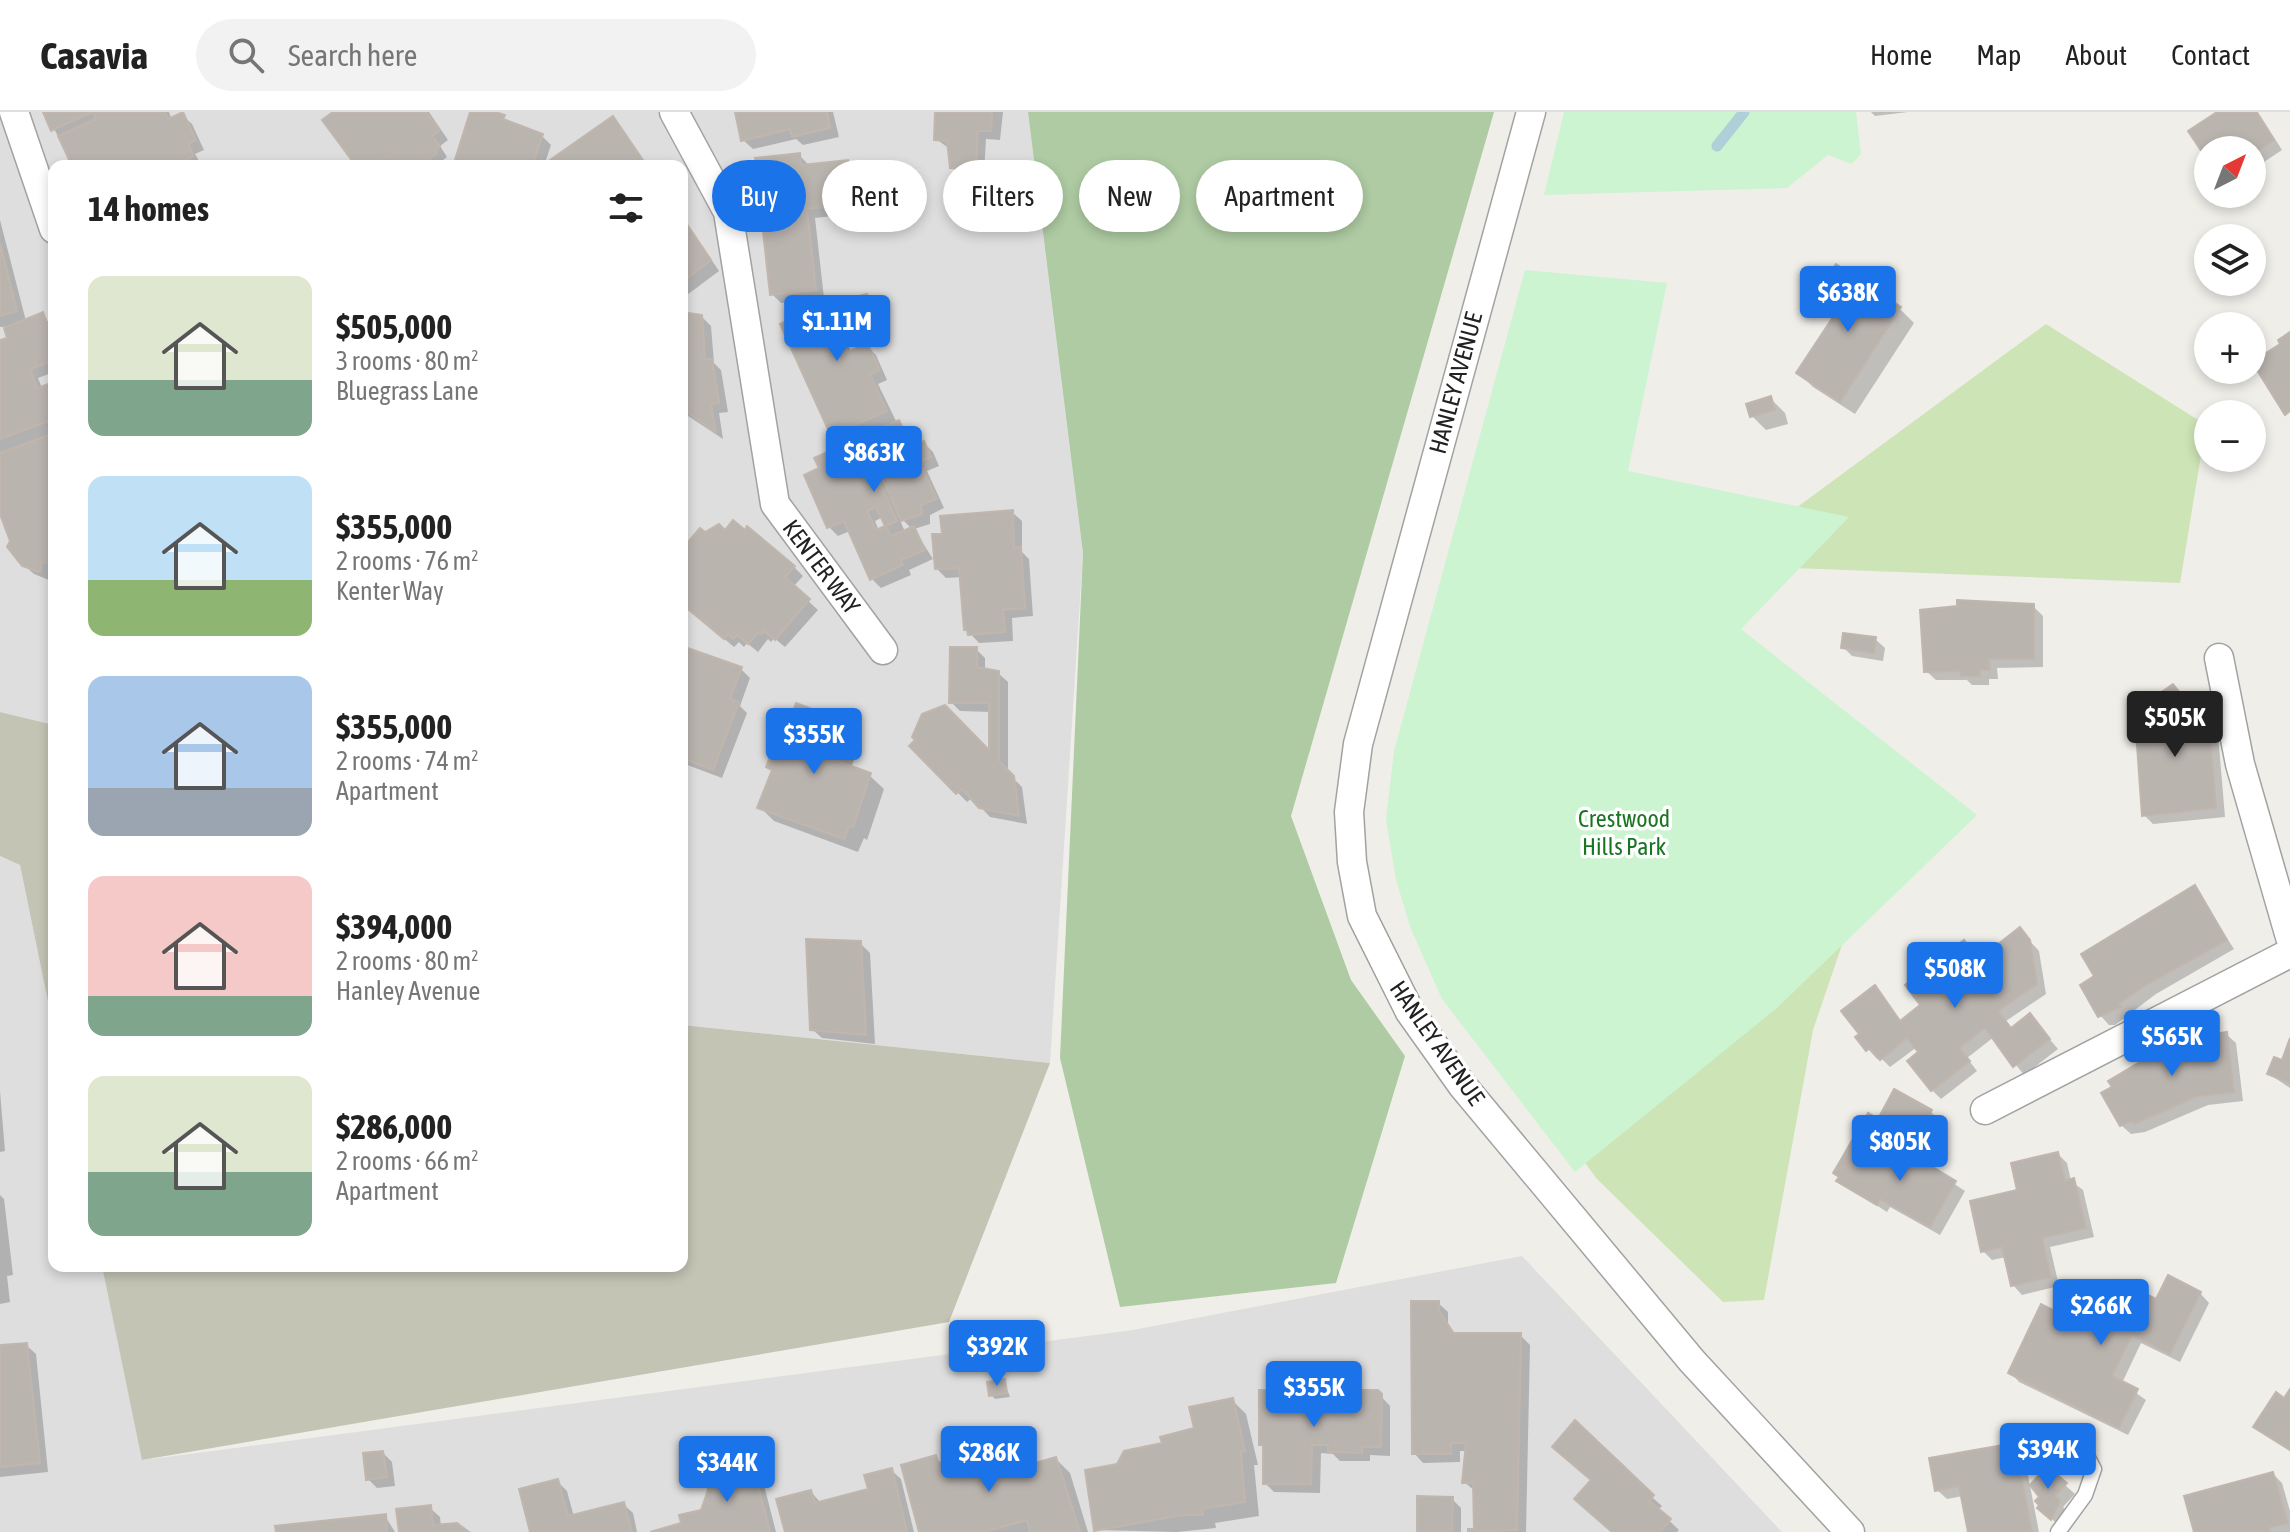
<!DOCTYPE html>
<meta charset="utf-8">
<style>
:root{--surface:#fff;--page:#f2f2f2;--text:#222;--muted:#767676;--line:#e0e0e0;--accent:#1a73e8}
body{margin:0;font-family:"Asap Condensed",sans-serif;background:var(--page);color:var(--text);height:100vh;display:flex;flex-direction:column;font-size:30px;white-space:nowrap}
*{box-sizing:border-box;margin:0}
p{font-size:26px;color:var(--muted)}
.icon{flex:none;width:44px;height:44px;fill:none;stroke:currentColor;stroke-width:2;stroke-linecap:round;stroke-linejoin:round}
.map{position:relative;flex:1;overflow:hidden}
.drawer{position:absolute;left:48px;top:48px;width:640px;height:1112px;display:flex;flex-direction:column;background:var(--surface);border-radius:16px;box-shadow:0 4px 12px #0003}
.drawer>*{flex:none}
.hud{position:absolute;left:712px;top:48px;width:760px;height:72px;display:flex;gap:16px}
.needle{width:52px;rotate:42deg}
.buttons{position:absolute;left:2194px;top:24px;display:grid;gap:16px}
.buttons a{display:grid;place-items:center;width:72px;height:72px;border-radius:50%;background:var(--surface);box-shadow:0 4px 12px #0003;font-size:40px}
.price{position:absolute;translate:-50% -68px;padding:0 18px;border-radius:8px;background:var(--accent);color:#fff;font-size:26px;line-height:52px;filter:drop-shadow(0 2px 4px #0008)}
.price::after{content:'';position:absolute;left:50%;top:48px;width:24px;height:18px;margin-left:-12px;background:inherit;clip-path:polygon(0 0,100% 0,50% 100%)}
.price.selected{background:#222;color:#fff}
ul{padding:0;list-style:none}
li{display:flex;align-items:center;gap:24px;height:200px;padding:0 40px}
li span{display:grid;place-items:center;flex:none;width:224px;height:160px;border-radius:16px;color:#555}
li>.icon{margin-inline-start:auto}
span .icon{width:96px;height:96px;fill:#fffc;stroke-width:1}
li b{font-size:34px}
h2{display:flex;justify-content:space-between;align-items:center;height:96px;padding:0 40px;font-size:34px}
.pill{padding:0 28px;border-radius:36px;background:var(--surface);box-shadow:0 4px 12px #0003;font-size:28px;line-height:72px}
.pill.selected{background:var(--accent);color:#fff}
header{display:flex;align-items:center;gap:48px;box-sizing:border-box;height:112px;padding:0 40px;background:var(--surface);border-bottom:2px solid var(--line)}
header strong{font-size:38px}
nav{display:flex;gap:44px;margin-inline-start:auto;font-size:28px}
.search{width:560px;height:72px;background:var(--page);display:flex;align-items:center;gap:20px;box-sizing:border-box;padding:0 28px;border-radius:44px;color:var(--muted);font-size:30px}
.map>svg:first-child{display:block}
.residential{fill:#dfdede}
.construction{fill:#c4c4b5}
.grass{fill:#cce4b6}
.forest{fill:#aecba3}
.park{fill:#ccf4d0}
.shadow{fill:#0003;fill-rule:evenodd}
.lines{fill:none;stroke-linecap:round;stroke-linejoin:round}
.stream{stroke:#afcfd9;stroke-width:11}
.building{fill:#bab4af;stroke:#c1b6ad;stroke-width:2;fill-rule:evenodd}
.lane-casing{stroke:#a2a2a2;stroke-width:17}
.street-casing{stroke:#a2a2a2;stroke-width:31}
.lane{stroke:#fff;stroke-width:14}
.street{stroke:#fff;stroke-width:28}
.labels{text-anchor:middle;stroke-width:7;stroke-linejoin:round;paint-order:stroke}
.street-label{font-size:24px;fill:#212121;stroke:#fff}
.park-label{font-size:24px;fill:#197521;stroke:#fff}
</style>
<header>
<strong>Casavia</strong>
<div class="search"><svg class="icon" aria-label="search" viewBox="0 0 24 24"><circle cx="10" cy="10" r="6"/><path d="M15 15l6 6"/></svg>Search here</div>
<nav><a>Home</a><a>Map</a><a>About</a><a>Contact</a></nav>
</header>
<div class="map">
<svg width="2290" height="1420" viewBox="0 0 2290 1420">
<rect width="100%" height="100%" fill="#f0eee9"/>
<g class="residential">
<polygon points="0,0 1028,0 1083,441 1050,951 682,913 682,54 54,54 54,613 0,600"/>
<polygon points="0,744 20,753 54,919 54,1154 102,1154 143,1348 1133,1218 1522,1144 1782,1420 0,1420"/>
</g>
<g class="construction">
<polygon points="0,600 54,613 54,919 20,753 0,744"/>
<polygon points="682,913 1050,951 949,1210 142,1348 102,1154 682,1154"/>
</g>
<polygon class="grass" points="2046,212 2206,313 2180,471 1794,456 1735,518 1845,824 1813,918 1764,1188 1723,1190 1597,1067 1485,916 1621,366 1796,396"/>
<polygon class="forest" points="1028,0 1494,0 1291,704 1351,868 1405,944 1336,1171 1120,1195 1060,946 1083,441"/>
<g class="park">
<polygon points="1564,0 1856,0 1861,42 1852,52 1828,43 1787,76 1544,83"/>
<polygon points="1525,158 1667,171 1628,359 1849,405 1741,517 1977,703 1777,896 1575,1060 1442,887 1411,817 1396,768 1386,707 1394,639"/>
</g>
<g class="shadow">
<polygon points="45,0 169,0 172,8 182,3 192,12 204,38 195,42 202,54 74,54"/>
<polygon points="336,0 429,0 448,28 440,34 447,45 443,48 445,51 441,54 359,54"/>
<polygon points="472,0 489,0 542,24 551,33 544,54 455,54"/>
<polygon points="737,0 833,0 839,25 803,33 796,27 753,37 743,28"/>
<polygon points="937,0 1003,0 1000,28 986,27 984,61 980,61 980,66 961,65 952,55 950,37 936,27"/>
<polygon points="1871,0 1908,0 1875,4"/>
<polygon points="2220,0 2258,0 2282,38 2252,58 2252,38 2208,38 2208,46 2191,19"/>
<polygon points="613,7 648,54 556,54"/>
<polygon points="799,43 809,53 848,50 857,59 861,101 815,106 824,186 781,191 772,182"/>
<polygon points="682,104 719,159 683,186 682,185"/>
<polygon points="0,108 26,209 42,202 54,218 54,260 38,266 42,276 54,272 54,459 49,468 34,462 23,452 0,396 0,230 10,227 16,214 0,215"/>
<polygon points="1837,155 1900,197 1914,211 1855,302 1813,275 1799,261 1844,192 1833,182"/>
<path d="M866 185 875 194 885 213 847 231 851 240 867 234 876 243 887 268 878 272 897 311 908 320 914 335 924 331 933 340 939 354 927 359 944 396 930 403V412L914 417 933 447 909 458 911 463 881 476 872 467 850 419 838 424 829 415 821 357 844 335 832 323 783 213ZM898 403 912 417 905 420ZM883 405 887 415 879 419 875 409Z"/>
<polygon points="682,200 701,204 711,214 714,251 721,258 728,300 719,301 723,327 682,300"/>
<polygon points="1771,287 1785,301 1788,312 1766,318 1752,304"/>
<polygon points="1012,400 1022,409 1022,440 1029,447 1033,504 1012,506 1013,529 979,531 966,517 962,465 946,466 937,457 944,424"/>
<polygon points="682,428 687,435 794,455 803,464 793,475 818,498 785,535 774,526 771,530 768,527 758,540 747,531 744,535 739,530 734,535 682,491"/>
<polygon points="2033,494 2043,504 2043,555 1997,556 1998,567 1989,567 1989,573 1972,573 1967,568 1936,568 1926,559"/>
<polygon points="1875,527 1885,536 1883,549 1852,544 1843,535"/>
<polygon points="682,536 741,557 750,566 740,594 747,601 722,666 682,651"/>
<polygon points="976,537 985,546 985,558 998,561 1008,570 1008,661 1022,675 1027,712 990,705 972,686 967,690 912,634 991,642 991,600 960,599 951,590"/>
<polygon points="2194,599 2218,622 2225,705 2153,712 2144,703"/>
<polygon points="837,609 859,635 851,656 869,663 884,677 867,728 864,726 858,740 774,709 760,695 773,659 768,655 782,634"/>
<polygon points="2195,776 2234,837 2156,882 2115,913 2109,913 2100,903 2097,865"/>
<polygon points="2020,818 2039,839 2046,882 2006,909 2012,917 2030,904 2058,937 2024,963 1994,925 1967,946 1977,959 1941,987 1932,978 1917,935 1890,955 1880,945 1877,947 1858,926 1862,922 1875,876 1902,910 1923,894 1964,830 1980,848"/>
<polygon points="860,831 870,841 875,932 822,926 812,917"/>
<polygon points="2226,922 2236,931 2243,989 2208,993 2145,1020 2131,1022 2121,1013"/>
<polygon points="2290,932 2290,976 2269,962 2283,950"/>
<polygon points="0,979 5,1039 0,1040"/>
<polygon points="1931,1000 1940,1009 1918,1048 1965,1079 1940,1123 1890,1095 1887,1100 1839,1069 1878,1009"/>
<polygon points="2058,1042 2067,1051 2071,1069 2083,1078 2094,1125 2050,1135 2059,1174 2022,1183 2013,1173 2006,1145 1992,1148 1983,1139 2019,1079"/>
<polygon points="0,1083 4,1087 13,1163 7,1164 10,1190 0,1192"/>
<polygon points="2200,1181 2209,1191 2180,1250 2141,1231 2122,1271 2146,1288 2128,1323 2019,1270 2010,1260 2157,1189"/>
<polygon points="1438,1191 1448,1200 1448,1211 1456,1223 1520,1223 1530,1233 1526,1420 1470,1420 1476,1419 1475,1379 1464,1370 1467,1339 1460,1339 1460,1350 1423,1351 1414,1341"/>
<polygon points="26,1233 36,1242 48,1360 0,1365 0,1235"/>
<polygon points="1004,1269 1010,1285 995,1287 991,1283"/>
<polygon points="1377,1280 1390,1294 1390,1344 1370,1343 1370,1349 1340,1349 1333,1342 1321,1341 1320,1381 1274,1380 1265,1371 1265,1337 1261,1332 1353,1284"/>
<polygon points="1232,1288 1246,1302 1258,1353 1254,1353 1259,1404 1215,1411 1216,1416 1177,1420 1096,1418 1118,1354 1196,1317"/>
<polygon points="1576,1311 1616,1346 1626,1355 1622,1359 1662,1394 1658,1398 1679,1418 1677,1420 1613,1420"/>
<polygon points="1014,1333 1030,1354 1056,1347 1070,1361 1088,1420 921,1420 935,1345 942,1352"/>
<polygon points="2014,1333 2024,1343 2039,1420 1970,1420 1963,1384 1947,1387 1937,1378"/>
<polygon points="383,1341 392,1350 395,1374 377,1376 368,1367"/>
<polygon points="739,1351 763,1369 776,1420 652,1420 683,1413 703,1399"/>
<polygon points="2047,1357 2075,1382 2063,1395 2068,1400 2061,1416 2040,1395"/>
<polygon points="891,1358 901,1367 914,1420 787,1420 811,1380 821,1391 870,1378"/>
<polygon points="2273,1362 2282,1371 2290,1399 2290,1420 2196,1420"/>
<polygon points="558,1370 567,1379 574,1405 623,1392 633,1401 637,1420 532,1420"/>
<polygon points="1452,1387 1461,1396 1461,1420 1419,1420"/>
<polygon points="430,1396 440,1405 441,1414 466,1420 401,1420"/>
<polygon points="385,1404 395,1420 278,1420"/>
</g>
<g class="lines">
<polyline class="stream" points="1717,34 1744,0"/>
</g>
<g class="building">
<polygon points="43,0 92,0 51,19"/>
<polygon points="93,0 165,0 168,7 183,0 196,28 188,32 194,44 175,54 72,54 58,24 96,7"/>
<polygon points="333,0 426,0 440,18 432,24 440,34 435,38 437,41 420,54 393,54 386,45 375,54 356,54 322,8"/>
<polygon points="470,0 495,0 505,3 503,7 543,22 532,54 453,54"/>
<polygon points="735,0 827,0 830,16 792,25 790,17 741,29"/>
<polygon points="935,0 992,0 991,19 978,19 976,53 971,53 971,57 950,56 947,29 934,28"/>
<polygon points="2217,0 2256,0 2274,28 2252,43 2252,38 2208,38 2208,49 2188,19"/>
<polygon points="613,4 647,54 554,54 550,48"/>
<polygon points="800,41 801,53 848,48 853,92 807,97 816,178 770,183 755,46"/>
<polygon points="682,105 711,148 682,170"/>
<polygon points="0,131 17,199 0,204"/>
<polygon points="1836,152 1901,195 1840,290 1796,261 1843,190 1831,183 1827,165"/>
<polygon points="867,182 877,204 839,221 848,240 867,231 880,258 870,262 887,299 831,324 780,212 814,196"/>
<polygon points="43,200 54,230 54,248 30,257 37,276 54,270 54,307 0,327 0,228 7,226 4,216"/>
<polygon points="682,200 702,203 705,247 712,247 719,291 711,292 716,321 682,296"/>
<polygon points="2290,220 2290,299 2285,303 2252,250 2280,232 2278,228"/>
<polygon points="1771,284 1775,298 1750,305 1746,292"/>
<path d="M899 308 911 334 924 329 931 345 919 350 937 387 921 393 922 402 901 409 882 365 878 367 897 409 886 414 891 424 914 414 925 438 901 448 903 453 870 468 844 409 827 416 804 363 819 356 814 346ZM876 395 885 414 876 418 867 399Z"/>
<polygon points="54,321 54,452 42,450 40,460 22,454 7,435 10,429 0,402 0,341"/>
<polygon points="1013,398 1014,436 1021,435 1025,496 1003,498 1005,520 968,523 967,518 964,518 959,456 935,457 932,422 942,422 940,404"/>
<polygon points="733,408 745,418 747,414 795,454 785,465 810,487 775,528 764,519 761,522 758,520 748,532 737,523 733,527 728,522 724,527 682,492 682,437 700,416 705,420 719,412 725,418"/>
<polygon points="1957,488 2034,492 2034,547 1989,547 1990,558 1980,558 1980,564 1961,564 1960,559 1924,560 1920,498 1957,494"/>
<polygon points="1843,521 1876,525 1874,541 1841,536"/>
<polygon points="682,534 742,555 730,587 739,590 713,658 682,646"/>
<polygon points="950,535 977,535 977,555 999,559 999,649 1014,664 1019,704 979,696 962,677 956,682 909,634 915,628 912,625 922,602 945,593 989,638 989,591 949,591"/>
<polygon points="2173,572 2193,597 2199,599 2200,611 2209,610 2216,696 2142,704 2136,619 2162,617 2147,590"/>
<polygon points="796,591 838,607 835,615 846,619 835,648 871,661 853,715 849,714 844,727 757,696 772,658 766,655 776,630 781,632"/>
<polygon points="2195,773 2227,828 2146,873 2118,892 2121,895 2098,905 2080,873 2094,864 2081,842"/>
<polygon points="2020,815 2030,828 2037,872 1998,899 2011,916 2030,901 2050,927 2013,955 1985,916 1959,936 1970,949 1931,979 1907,949 1918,940 1907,926 1880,948 1870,936 1866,939 1855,925 1859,922 1841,899 1875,873 1900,909 1920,893 1905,873 1964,828 1979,847"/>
<polygon points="806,827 861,829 866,923 810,918"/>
<polygon points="2227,920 2234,980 2198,984 2134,1012 2132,1009 2120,1014 2101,981 2112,975 2108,969 2177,928"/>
<polygon points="2290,926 2290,971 2267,962 2274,945 2282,948"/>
<polygon points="1894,977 1932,998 1913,1032 1835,1058 1868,1001 1878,1007"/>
<polygon points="1913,1032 1908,1040 1956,1069 1930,1115 1880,1087 1877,1093 1836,1069 1839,1065 1833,1061 1835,1058"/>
<polygon points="2058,1040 2065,1069 2074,1066 2086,1116 2042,1126 2051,1165 2011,1174 2002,1135 1981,1140 1970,1089 2017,1078 2011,1051"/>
<polygon points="2168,1163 2201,1180 2170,1242 2132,1223 2112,1264 2138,1277 2119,1316 2008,1261 2041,1192 2093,1218 2118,1168 2156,1187"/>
<polygon points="1411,1189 1439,1189 1439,1199 1453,1221 1521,1221 1517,1418 1468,1420 1468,1417 1474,1417 1473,1371 1462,1371 1466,1331 1451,1331 1451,1342 1412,1342"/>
<polygon points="27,1231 40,1351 0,1355 0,1233"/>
<polygon points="1005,1267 1007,1281 989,1284 987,1270"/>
<polygon points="2290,1277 2290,1338 2253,1315 2276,1280 2284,1286"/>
<polygon points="1259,1278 1352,1281 1352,1278 1378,1278 1382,1282 1381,1335 1362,1335 1362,1341 1328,1340 1328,1333 1312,1333 1311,1372 1263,1372 1263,1333 1259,1333"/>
<polygon points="1233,1286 1245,1339 1241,1340 1245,1390 1202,1397 1203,1403 1182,1403 1094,1419 1085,1358 1117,1352 1124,1339 1162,1331 1160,1325 1194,1316 1189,1295"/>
<polygon points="1575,1308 1654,1383 1649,1389 1671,1407 1660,1420 1612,1420 1574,1387 1591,1368 1552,1335"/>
<polygon points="1014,1331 1021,1355 1056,1345 1080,1420 1030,1420 1027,1408 984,1420 919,1420 901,1353 936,1343 938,1351"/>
<polygon points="2015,1331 2032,1420 1968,1420 1959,1374 1935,1379 1929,1346"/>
<polygon points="383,1339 387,1365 366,1368 363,1341"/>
<polygon points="739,1348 742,1360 754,1358 770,1420 650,1420 681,1411 679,1403 701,1398 708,1378 703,1356"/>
<polygon points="2047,1354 2067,1371 2055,1384 2060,1389 2051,1408 2037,1396 2039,1393 2035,1389 2039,1385 2030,1373"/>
<polygon points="892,1356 907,1420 785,1420 776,1387 811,1378 815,1391 868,1377 864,1363"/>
<polygon points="2273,1360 2288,1411 2269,1416 2270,1420 2194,1420 2184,1384"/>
<polygon points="558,1367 568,1404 624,1390 632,1420 530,1420 519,1377"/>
<polygon points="1417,1384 1453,1385 1452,1420 1417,1420"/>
<polygon points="431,1393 433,1413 457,1411 469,1420 399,1420 396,1397"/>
<polygon points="386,1402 387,1420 276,1420 275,1414"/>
</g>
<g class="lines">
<defs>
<polyline id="lane" points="2058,1420 2085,1383 2094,1357 2074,1320"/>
<g id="street">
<polyline points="14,0 54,117"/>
<polyline points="674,0 728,100 775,392 883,538"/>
<polyline points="1531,0 1358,632 1349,700 1352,750 1362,804 1410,900 1462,973 1692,1249 1850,1420"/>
<polyline points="2219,546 2240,652 2290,825"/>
<polyline points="1985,998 2290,841"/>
</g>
</defs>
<use href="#lane" class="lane-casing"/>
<use href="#street" class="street-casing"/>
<use href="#lane" class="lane"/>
<use href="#street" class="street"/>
</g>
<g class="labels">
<g class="street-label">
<text transform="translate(1456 271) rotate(-75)" y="8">HANLEY AVENUE</text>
<text transform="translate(821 455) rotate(53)" y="8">KENTER WAY</text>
<text transform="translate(1437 931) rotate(55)" y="8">HANLEY AVENUE</text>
</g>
<g class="park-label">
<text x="1624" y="715">Crestwood<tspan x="1624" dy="28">Hills Park</tspan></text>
</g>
</g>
</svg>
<div class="buttons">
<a><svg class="needle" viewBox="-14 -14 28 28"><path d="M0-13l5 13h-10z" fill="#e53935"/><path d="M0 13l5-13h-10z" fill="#767676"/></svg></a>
<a><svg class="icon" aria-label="layers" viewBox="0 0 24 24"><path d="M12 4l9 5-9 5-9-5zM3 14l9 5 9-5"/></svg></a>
<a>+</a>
<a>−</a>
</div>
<b class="price" style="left:1848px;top:222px">$638K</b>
<b class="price" style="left:837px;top:251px">$1.11M</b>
<b class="price" style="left:874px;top:382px">$863K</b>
<b class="price selected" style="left:2175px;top:647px">$505K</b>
<b class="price" style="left:814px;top:664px">$355K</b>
<b class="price" style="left:1955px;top:898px">$508K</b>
<b class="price" style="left:2172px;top:966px">$565K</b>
<b class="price" style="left:1900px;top:1071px">$805K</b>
<b class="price" style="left:2101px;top:1235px">$266K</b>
<b class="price" style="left:997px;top:1276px">$392K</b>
<b class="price" style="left:1314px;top:1317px">$355K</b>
<b class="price" style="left:2048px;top:1379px">$394K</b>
<b class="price" style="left:989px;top:1382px">$286K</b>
<b class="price" style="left:727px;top:1392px">$344K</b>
<div class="hud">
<a class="pill selected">Buy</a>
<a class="pill">Rent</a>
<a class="pill">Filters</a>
<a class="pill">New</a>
<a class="pill">Apartment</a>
</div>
<section class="drawer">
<h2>14 homes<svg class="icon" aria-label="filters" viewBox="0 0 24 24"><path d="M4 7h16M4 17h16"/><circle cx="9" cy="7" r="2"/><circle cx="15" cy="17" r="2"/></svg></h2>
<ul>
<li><span style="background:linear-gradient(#dfe7d0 65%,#7fa58c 0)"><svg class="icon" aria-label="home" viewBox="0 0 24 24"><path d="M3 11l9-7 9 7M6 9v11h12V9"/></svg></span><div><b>$505,000</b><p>3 rooms · 80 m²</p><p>Bluegrass Lane</p></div></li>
<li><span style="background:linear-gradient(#bfe0f5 65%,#8fb573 0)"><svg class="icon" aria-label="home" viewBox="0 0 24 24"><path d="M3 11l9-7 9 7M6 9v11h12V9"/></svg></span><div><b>$355,000</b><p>2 rooms · 76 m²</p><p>Kenter Way</p></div></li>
<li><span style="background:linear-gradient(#a9c7e8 70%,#9aa5b1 0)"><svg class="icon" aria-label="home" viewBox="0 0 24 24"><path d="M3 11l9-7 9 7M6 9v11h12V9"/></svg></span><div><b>$355,000</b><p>2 rooms · 74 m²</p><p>Apartment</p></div></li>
<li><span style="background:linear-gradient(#f6c9c9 75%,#7fa58c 0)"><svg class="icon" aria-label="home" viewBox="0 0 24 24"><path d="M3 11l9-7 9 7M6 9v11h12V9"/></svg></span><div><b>$394,000</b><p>2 rooms · 80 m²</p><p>Hanley Avenue</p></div></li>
<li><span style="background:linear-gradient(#dfe7d0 60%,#7fa58c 0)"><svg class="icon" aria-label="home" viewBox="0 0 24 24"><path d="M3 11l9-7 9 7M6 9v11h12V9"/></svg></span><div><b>$286,000</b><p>2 rooms · 66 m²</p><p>Apartment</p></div></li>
</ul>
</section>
</div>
